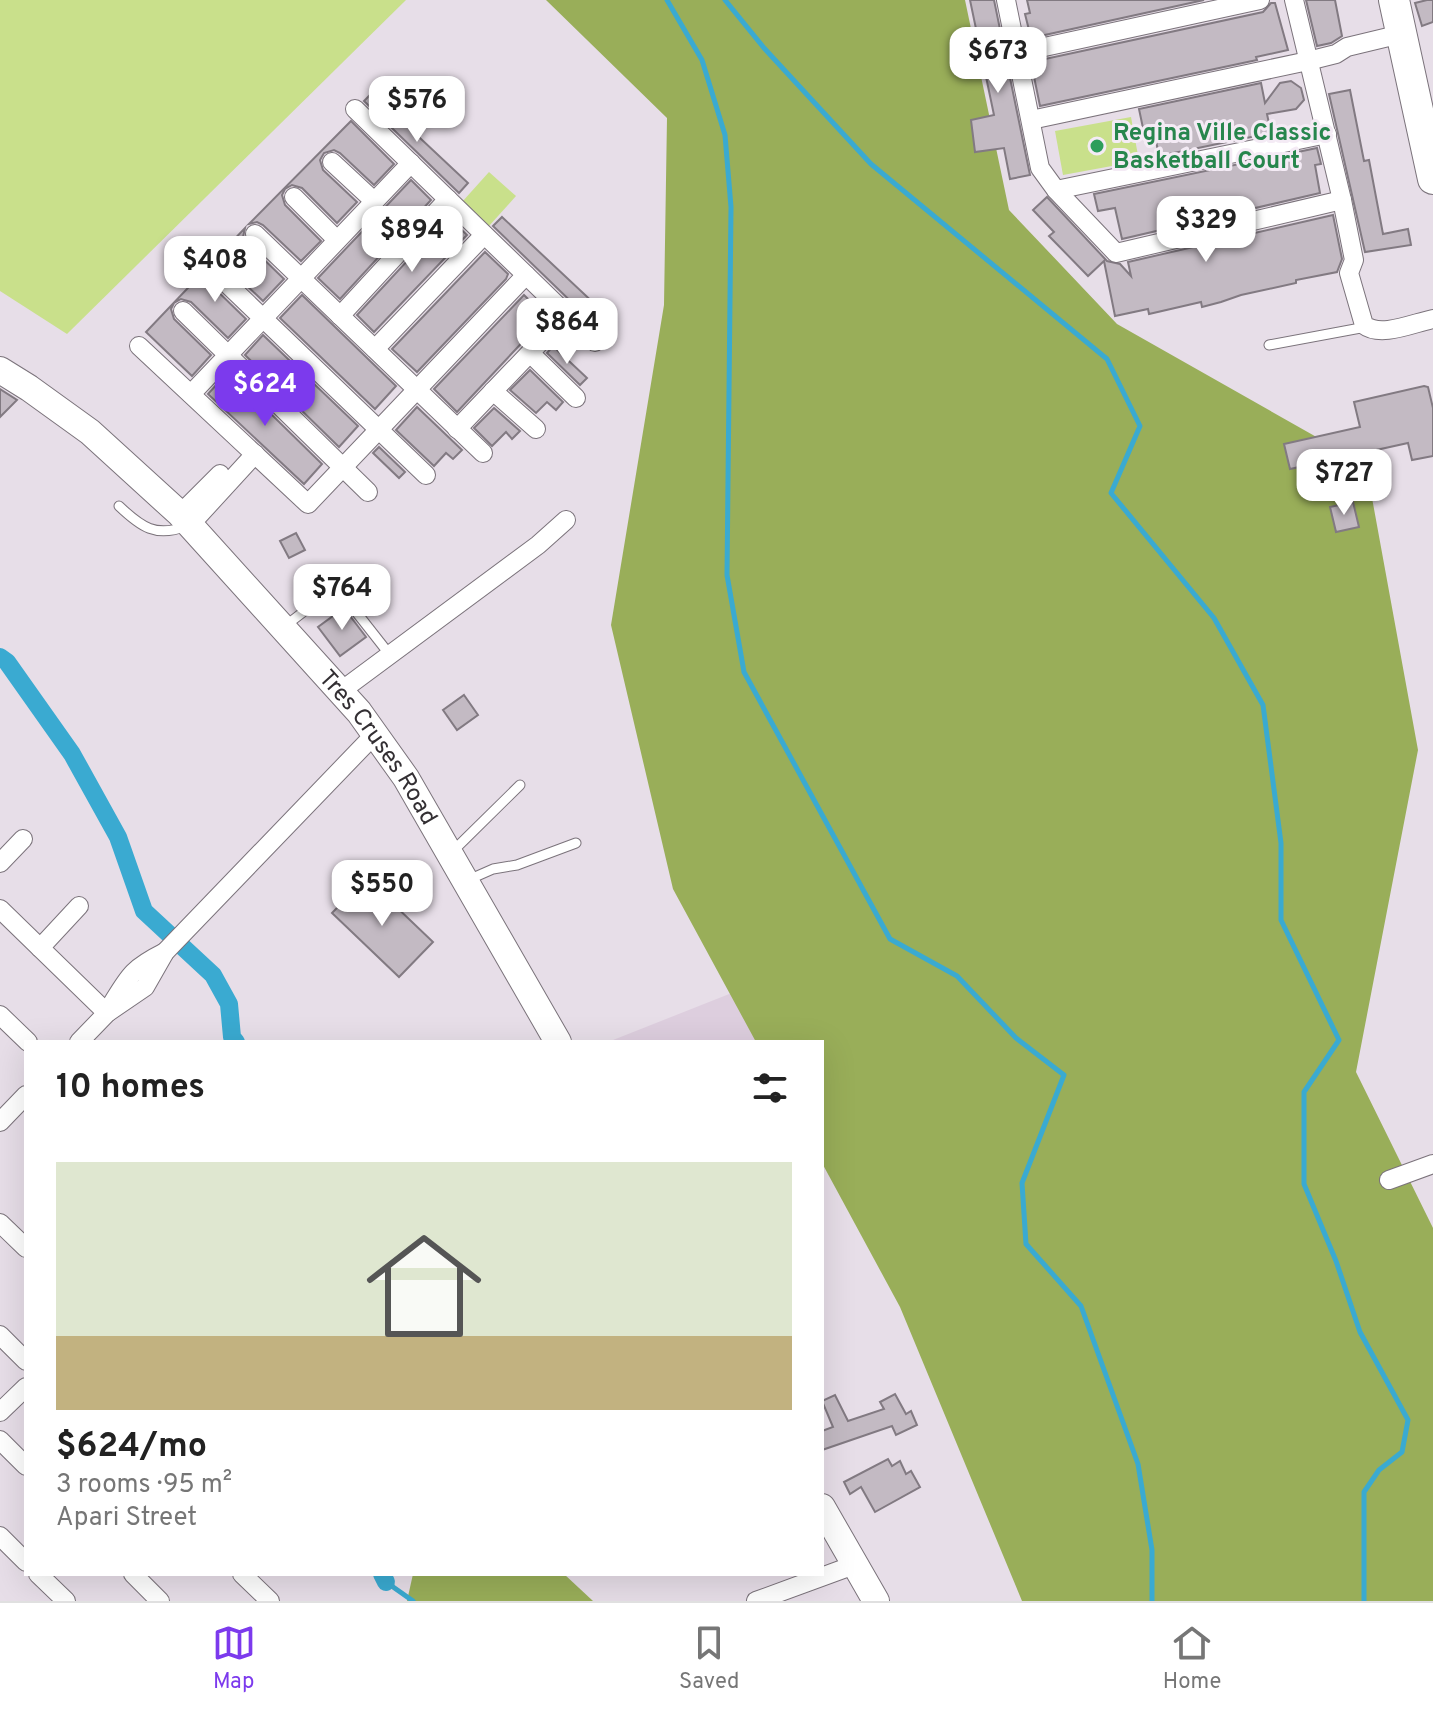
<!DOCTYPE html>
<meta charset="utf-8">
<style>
:root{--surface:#fff;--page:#f6f6f6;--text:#222;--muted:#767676;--line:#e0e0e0;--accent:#7c3aed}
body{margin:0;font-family:Overpass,sans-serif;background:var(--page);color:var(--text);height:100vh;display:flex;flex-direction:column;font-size:30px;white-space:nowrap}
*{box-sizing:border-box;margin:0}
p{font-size:26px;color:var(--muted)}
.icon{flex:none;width:44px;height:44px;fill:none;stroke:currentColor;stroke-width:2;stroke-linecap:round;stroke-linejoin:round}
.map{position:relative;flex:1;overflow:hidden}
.sheet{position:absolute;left:24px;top:1040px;width:800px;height:536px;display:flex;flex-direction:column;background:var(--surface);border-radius:0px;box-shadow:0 8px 32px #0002}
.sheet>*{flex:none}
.price{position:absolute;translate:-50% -68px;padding:0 18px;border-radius:16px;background:#fff;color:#222;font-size:26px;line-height:52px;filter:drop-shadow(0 2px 4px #0008)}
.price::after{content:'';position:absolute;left:50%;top:48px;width:24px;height:18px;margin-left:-12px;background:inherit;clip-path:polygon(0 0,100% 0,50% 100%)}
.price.current{background:var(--accent);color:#fff}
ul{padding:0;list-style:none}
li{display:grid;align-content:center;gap:16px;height:424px;padding:0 32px}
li+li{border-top:2px solid var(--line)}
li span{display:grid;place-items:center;height:248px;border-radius:0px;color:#555}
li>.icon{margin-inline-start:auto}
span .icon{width:144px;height:144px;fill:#fffc;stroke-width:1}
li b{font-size:34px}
h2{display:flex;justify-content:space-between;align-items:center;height:96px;padding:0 32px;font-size:34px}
.menu{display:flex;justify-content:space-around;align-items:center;height:112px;border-top:2px solid var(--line);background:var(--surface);font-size:22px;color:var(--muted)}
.menu a{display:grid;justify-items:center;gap:4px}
.menu .current{color:var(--accent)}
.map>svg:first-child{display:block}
.built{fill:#ddcede}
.green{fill:#c9e08b}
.forest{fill:#99ae59}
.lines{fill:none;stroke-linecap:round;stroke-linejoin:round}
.stream{stroke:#3aaad1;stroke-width:5}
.canal{stroke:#3aaad1;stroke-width:18}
.building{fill:#c3bac3;stroke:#827a82;stroke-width:2}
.service-casing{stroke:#7b737b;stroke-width:11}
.minor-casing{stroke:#7b737b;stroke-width:20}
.secondary-casing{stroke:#7b737b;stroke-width:28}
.primary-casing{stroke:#7b737b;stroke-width:32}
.service{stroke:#fff;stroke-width:9}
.minor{stroke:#fff;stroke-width:18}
.secondary{stroke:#fff;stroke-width:26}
.primary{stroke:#fff;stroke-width:30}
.leisure-dot{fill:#2e9e5b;stroke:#f4ebf5;stroke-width:3}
.labels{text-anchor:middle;stroke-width:6;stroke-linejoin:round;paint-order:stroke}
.leisure-label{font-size:24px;font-weight:bold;fill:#27864d;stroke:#f4ebf5;text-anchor:start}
.street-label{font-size:24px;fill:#332f33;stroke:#f4ebf5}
</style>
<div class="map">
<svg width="1433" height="1601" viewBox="0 0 1433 1601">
<rect width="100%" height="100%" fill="#e7dee8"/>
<polygon class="built" points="757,983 791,1042 608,1042"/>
<g class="green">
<polygon points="0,0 406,0 67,334 0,291"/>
<polygon points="1131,117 1139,161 1063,175 1055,131"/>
<polygon points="489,172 516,196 489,226 462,202"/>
</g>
<g class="forest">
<polygon points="546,0 965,0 1009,210 1117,324 1366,465 1418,750 1356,1072 1433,1228 1433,1601 1022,1601 900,1307 822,1163 822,1042 756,1042 673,889 611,625 664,305 667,118"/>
<polygon points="413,1574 564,1574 593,1601 407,1601"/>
</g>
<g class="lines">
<g class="stream">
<polyline points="667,0 702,60 725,135 731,207 727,575 744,672 890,939 957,976 1016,1038 1064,1075 1022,1183 1026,1244 1081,1306 1138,1464 1152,1550 1152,1601"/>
<polyline points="725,0 764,48 871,164 1107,359 1140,426 1111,493 1214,618 1263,705 1281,843 1281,920 1339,1040 1304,1092 1304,1184 1336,1261 1360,1332 1408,1420 1402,1452 1379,1470 1364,1492 1364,1601"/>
<polyline points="386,1582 413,1601"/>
</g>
<g class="canal">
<polyline points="0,657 7,662 72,754 118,837 144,911 213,975 229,1004 232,1037 236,1042"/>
<polyline points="382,1574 386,1582"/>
</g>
</g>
<g class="building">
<polygon points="970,0 994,0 1030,175 1010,179 1004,148 975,152 971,120 994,115"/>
<polygon points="1027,0 1204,0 1031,38 1025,14 1030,13"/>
<polygon points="1306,0 1335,0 1342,36 1331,43 1317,46"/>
<polygon points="1427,0 1433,0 1433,22 1422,26 1415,3"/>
<polygon points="1271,3 1275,3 1288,50 1256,57 1257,60 1040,106 1031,62 1263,12"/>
<polygon points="1291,81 1301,88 1304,100 1296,109 1267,114 1271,133 1159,156 1153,126 1143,128 1139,109 1261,83 1265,103 1280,83"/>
<polygon points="1350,90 1364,161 1369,160 1383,234 1408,229 1411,245 1365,252 1329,94"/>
<polygon points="372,93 468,183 459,193 364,101"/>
<polygon points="351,121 394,164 374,185 340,153 334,150 324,153 320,160 323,170 357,202 337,223 302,188 292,185 285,189 282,195 285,205 321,241 301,261 263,225 257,222 249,224"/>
<polygon points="1317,148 1321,164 1315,165 1320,193 1122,239 1115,208 1098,211 1094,194"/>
<polygon points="411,180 431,200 340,299 318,278"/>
<polygon points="1047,197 1107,261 1120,264 1131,276 1128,262 1333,215 1342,259 1337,272 1296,280 1296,283 1241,295 1221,302 1202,307 1201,302 1149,314 1148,309 1115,316 1104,261 1088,276 1049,236 1054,232 1033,210"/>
<polygon points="448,217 467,235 374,332 357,315"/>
<polygon points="502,217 598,307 588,318 493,226"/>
<polygon points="245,228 243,237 246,242 284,279 263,301 226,266 215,263 209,267 206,273 209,283 246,319 228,338 191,302 181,299 174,303 171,309 174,319 211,355 192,376 146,332"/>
<polygon points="485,252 508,274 506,279 417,372 392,349"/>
<polygon points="302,295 396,386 375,409 280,318"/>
<polygon points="524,295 546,317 457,412 434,389"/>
<polygon points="263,335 358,426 339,447 245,355"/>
<polygon points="553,346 587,378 580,385 547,353"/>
<polygon points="530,370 563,402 556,410 547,402 536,413 510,390"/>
<polygon points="228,372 322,464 304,484 208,394"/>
<polygon points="1424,386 1428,387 1433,408 1433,456 1412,460 1408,443 1290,469 1284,444 1360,427 1354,402"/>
<polygon points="0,389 17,400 0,417"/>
<polygon points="417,407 462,450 453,459 446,453 434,466 396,430"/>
<polygon points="494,408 520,431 512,439 506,432 492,446 474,428"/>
<polygon points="379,447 405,472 399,478 373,453"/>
<polygon points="1353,502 1359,527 1336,532 1330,507"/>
<polygon points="296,533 305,550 289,558 280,541"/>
<polygon points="344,608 366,637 340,656 318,627"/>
<polygon points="464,695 478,715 457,730 443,710"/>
<polygon points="366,878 433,942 399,977 332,913"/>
<polygon points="895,1394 906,1414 911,1411 917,1425 896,1435 892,1426 822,1450 822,1431 833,1427 822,1401 835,1395 848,1421 884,1409 880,1402"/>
<polygon points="888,1459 892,1466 900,1461 906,1474 911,1471 920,1487 875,1512 861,1487 850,1494 844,1482"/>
</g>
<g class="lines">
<defs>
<g id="service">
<polyline points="1269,345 1366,327"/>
<path d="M119 506C141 527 156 538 186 526"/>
<polyline points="346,599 390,655"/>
<polyline points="285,626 315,603 318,592 308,581"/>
<polyline points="451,853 520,785"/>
<polyline points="468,880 493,869 517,865 576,843"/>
</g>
<g id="minor">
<polyline points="1006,0 1040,168 1056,190 1116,253 1342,200"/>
<path d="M1294 0 1342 200 1354 260 1349 273 1364 325C1381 338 1413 323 1433 319"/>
<polyline points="1017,53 1260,0"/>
<polyline points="355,109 595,342"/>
<polyline points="1031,120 1308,61 1336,54 1347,47 1401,34"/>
<polyline points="332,162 374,201"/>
<polyline points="1056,190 1327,134"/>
<polyline points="294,197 337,240"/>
<polyline points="255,234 483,453"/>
<polyline points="218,275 426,475"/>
<polyline points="183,311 368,492"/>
<polyline points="340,316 448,199"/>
<polyline points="139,346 308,504 526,275"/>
<polyline points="375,349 484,235"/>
<polyline points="530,353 576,398"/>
<polyline points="493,391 536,429"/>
<polyline points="191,394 411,163"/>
<polyline points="457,429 567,314"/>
<polyline points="180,514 220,474"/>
<polyline points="190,525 255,454"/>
<polyline points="341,691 538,545 566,520"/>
<polyline points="0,863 23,839"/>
<polyline points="0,909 107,1013"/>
<polyline points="40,948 79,906"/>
<path d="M110 1007C129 976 131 969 165 952"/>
<polyline points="0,1015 28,1042"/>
<polyline points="79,1042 107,1013 145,987 165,952 375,734"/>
<polyline points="0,1122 26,1095"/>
<polyline points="1389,1180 1433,1164"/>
<polyline points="0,1223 26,1248"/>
<polyline points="0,1335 26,1361"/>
<polyline points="0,1412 26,1387"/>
<polyline points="0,1440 26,1466"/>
<polyline points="0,1536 26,1562"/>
<polyline points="38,1574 66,1601"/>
<polyline points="133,1574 160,1601"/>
<polyline points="242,1574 270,1601"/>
<polyline points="756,1601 854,1565"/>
</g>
<g id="secondary">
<path id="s1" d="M0 370 29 388 90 432 180 514 359 712 406 778 558 1042"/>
<polyline points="822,1507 876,1601"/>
</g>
<polyline id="primary" points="1394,0 1433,179"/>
</defs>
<use href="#service" class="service-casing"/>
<use href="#minor" class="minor-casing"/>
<use href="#secondary" class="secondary-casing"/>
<use href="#primary" class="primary-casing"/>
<use href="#service" class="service"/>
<use href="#minor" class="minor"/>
<use href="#secondary" class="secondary"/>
<use href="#primary" class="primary"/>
</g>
<circle class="leisure-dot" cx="1097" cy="146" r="8"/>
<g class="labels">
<g class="leisure-label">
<text x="1113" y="140">Regina Ville Classic<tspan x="1113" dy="28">Basketball Court</tspan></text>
</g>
<g class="street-label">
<text dy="8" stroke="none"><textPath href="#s1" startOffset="538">Tres Cruses Road</textPath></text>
</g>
</g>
</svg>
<b class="price" style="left:998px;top:95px">$673</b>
<b class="price" style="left:417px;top:144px">$576</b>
<b class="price" style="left:1206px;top:264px">$329</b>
<b class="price" style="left:412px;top:274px">$894</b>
<b class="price" style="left:215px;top:304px">$408</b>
<b class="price" style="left:567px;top:366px">$864</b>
<b class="price current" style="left:265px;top:428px">$624</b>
<b class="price" style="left:1344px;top:517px">$727</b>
<b class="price" style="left:342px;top:632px">$764</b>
<b class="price" style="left:382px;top:928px">$550</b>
<section class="sheet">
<h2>10 homes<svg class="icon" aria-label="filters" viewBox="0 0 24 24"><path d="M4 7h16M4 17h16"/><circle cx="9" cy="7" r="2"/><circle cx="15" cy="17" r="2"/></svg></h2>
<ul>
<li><span style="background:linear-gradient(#dfe7d0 70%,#c2b280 0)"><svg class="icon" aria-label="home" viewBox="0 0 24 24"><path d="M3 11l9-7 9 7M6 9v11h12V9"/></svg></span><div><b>$624/mo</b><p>3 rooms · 95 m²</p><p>Apari Street</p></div></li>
</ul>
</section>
</div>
<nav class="menu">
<a class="current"><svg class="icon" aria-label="map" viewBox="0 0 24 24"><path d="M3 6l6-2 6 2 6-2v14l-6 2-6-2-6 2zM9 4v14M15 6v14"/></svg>Map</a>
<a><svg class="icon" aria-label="saved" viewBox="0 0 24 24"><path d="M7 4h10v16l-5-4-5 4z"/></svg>Saved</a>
<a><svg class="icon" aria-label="home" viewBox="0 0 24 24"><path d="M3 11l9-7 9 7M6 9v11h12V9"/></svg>Home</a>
</nav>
